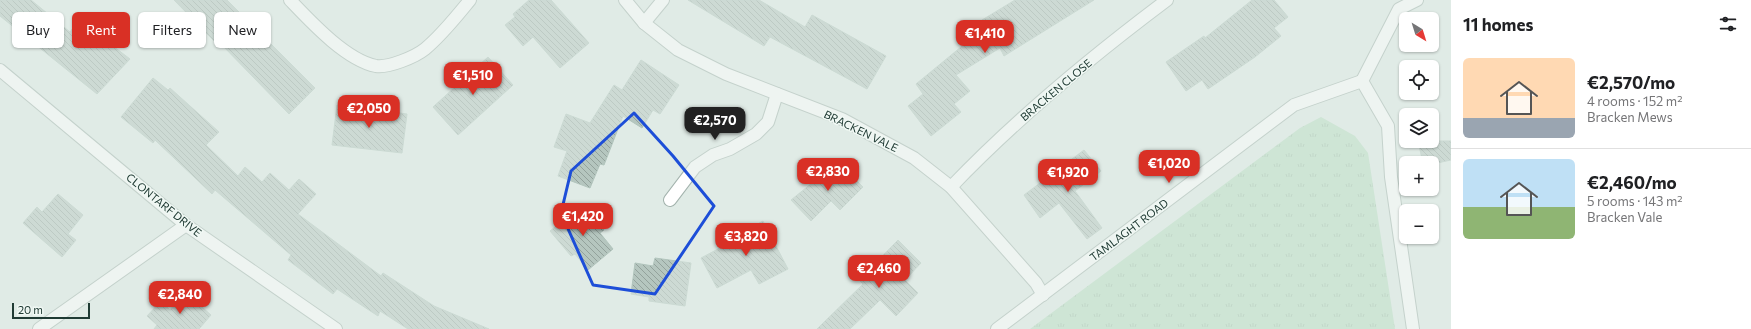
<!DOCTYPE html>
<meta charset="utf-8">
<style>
:root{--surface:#fff;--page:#f6f6f6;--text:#202124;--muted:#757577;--line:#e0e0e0;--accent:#d93025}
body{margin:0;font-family:Commissioner,sans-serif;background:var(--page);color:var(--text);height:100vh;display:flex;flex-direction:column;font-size:15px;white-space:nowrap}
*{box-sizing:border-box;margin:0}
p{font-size:13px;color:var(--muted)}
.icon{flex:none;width:22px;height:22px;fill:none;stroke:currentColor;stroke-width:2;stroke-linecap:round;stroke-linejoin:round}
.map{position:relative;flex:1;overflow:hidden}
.panel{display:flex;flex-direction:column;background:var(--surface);width:300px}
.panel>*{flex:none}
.hud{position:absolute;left:12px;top:12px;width:380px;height:36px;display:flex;gap:8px}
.needle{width:26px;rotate:142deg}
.controls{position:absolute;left:1399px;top:12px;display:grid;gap:8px}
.controls a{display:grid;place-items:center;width:40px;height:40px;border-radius:6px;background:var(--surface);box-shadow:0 1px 3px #0004;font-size:20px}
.scale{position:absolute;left:12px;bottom:10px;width:78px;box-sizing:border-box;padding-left:4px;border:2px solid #203b34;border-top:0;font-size:11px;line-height:14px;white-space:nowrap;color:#203b34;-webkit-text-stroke:3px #f0f8f4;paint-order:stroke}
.price{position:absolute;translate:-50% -34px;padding:0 9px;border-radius:8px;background:var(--accent);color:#fff;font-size:13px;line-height:26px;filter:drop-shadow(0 1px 2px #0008)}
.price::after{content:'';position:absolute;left:50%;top:24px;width:12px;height:9px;margin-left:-6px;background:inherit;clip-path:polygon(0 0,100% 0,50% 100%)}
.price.selected{background:#222;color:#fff}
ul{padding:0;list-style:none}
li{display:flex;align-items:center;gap:12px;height:100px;padding:0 12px}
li+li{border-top:1px solid var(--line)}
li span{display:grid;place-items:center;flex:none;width:112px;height:80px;border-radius:6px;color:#555}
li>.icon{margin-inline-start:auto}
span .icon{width:48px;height:48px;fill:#fffc;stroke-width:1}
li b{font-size:17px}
h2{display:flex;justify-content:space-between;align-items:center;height:48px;padding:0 12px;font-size:17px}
.pill{padding:0 14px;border-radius:6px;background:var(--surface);box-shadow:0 1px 3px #0004;font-size:14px;line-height:36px}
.pill.selected{background:var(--accent);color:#fff}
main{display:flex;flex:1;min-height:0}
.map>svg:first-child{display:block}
.park{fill:url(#park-tufts)}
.building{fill:url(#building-back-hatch);stroke:#b2c5bd}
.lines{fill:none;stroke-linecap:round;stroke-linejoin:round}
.minor-casing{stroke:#a3b3ad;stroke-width:14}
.tertiary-casing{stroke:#a3b3ad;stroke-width:14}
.minor{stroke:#fff;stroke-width:12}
.tertiary{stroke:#fff;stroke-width:12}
.marked{fill:none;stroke:#1d4ed8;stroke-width:3;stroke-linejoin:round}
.labels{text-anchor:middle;stroke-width:3;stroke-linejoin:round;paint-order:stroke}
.street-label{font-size:11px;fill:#203b34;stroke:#f0f8f4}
</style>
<main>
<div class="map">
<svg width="1451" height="329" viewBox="0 0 1451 329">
<defs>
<pattern id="park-tufts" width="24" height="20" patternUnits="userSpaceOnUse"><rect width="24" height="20" fill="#b8ddc2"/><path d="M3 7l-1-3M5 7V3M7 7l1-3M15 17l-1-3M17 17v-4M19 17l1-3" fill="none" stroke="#9ebfa7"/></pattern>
<pattern id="building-back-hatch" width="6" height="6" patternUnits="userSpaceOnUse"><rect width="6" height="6" fill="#b5c6bf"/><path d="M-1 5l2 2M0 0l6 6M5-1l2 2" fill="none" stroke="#93a29c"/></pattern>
</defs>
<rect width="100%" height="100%" fill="#e0ebe6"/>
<polygon class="park" points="1321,117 1355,136 1368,153 1395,329 1030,329 1300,128"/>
<g class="building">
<polygon points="0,0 31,0 70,32 79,20 130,59 97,94 0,16"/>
<polygon points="174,0 227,0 315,88 289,114 220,43 218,45"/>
<polygon points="529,0 551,0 589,43 560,68 533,37 523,46 505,25 515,17 513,14"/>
<polygon points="688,0 759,0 805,27 812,15 886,56 867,89 770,37 764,46"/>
<polygon points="1015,0 1094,0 1004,56 1000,48 956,75 970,91 954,104 961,112 931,136 908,106 923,94 916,84 967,42 964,37 985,25 982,20"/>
<polygon points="1252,0 1274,0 1288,17 1274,28 1281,36 1255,57 1208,89 1202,80 1186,91 1166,62 1204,36 1205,38"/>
<polygon points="488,57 513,85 458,135 433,107"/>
<polygon points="641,60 679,85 660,114 653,110 642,128 623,116 604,165 600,164 590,188 558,176 567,151 554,147 566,114 590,123 614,85 622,90"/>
<polygon points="153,78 168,90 170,88 219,132 206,145 238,176 245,167 262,182 270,173 289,190 299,179 316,194 298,214 381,276 383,273 434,306 489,329 408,329 380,311 378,316 337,289 333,294 288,260 291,255 215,190 212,194 155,140 153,143 121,117"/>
<polygon points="337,105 407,114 402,153 332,145"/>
<polygon points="1418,141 1451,141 1451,160 1437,163 1423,163"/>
<polygon points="1084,150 1101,171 1075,191 1102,228 1087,239 1059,203 1040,218 1024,195"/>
<polygon points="838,162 863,187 840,210 831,201 811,221 791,200"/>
<polygon points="58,194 83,215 68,234 76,240 62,257 23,223 37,207 42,212"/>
<polygon points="583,204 604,230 600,233 613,249 588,270 575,254 571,256 550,231"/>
<polygon points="763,221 788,269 759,284 751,270 717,288 701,258 735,240 734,237"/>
<polygon points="898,240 921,263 905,280 918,293 896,316 880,300 850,329 817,329 863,284 859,280"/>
<polygon points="655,258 691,263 685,306 649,301 649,297 631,294 635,263 653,266"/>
<polygon points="185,292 211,315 199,329 154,329 157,325 147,316 161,301 170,310"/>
</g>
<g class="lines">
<defs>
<g id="minor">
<path d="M290 0C311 22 346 60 376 66 388 68 415 57 425 49 442 35 456 17 470 0"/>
<polyline points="625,0 644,23 678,50 726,74 842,119 914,158 951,187 1036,283 1043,295"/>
<polyline points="644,23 663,0"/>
<polyline points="0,70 186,225 336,329"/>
<polyline points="1362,81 1399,9 1417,0"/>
<path d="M951 187C1017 118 1091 57 1167 0"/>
<polyline points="670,200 695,167 713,155 730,149 756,134 768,122 777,94"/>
<polyline points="39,329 186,225"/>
</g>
<polyline id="tertiary" points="997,329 1294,105 1362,81 1388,126 1391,177 1413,329"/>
</defs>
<use href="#minor" class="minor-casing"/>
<use href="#tertiary" class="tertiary-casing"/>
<use href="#minor" class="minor"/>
<use href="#tertiary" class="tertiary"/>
</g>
<path d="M0 0H1451V329H0ZM634 113 673 156 714 206 655 294 593 285 561 213 571 171Z" fill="#e0ebe6" fill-opacity=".55" fill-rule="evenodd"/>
<path class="marked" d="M634 113 673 156 714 206 655 294 593 285 561 213 571 171Z"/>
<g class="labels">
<g class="street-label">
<text transform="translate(1056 90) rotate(-40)" y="4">BRACKEN CLOSE</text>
<text transform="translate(861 131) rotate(26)" y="4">BRACKEN VALE</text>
<text transform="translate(164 205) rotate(39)" y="4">CLONTARF DRIVE</text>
<text transform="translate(1129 230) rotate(-37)" y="4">TAMLAGHT ROAD</text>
</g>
</g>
</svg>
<div class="controls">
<a><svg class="needle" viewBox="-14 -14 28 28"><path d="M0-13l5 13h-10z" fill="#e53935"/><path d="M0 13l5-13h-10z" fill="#757577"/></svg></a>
<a><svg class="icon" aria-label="locate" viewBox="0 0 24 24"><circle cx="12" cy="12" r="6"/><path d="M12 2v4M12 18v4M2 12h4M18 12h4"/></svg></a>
<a><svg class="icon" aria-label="layers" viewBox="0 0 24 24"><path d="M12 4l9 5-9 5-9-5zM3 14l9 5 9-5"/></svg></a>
<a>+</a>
<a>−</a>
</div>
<div class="scale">20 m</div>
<b class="price" style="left:985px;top:54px">€1,410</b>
<b class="price" style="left:473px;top:96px">€1,510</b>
<b class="price" style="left:369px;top:129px">€2,050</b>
<b class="price selected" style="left:715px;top:141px">€2,570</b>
<b class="price" style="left:1169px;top:184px">€1,020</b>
<b class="price" style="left:828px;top:192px">€2,830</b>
<b class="price" style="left:1068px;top:193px">€1,920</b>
<b class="price" style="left:583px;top:237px">€1,420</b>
<b class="price" style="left:746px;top:257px">€3,820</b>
<b class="price" style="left:879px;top:289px">€2,460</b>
<b class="price" style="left:180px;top:315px">€2,840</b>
<div class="hud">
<a class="pill">Buy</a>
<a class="pill selected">Rent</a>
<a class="pill">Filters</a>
<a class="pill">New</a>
</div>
</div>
<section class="panel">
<h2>11 homes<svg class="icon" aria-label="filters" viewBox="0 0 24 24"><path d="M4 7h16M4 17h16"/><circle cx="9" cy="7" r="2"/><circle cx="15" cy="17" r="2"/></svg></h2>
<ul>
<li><span style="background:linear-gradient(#ffd9b3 75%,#9aa5b1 0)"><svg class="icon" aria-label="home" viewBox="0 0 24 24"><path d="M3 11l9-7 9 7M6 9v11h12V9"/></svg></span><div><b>€2,570/mo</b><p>4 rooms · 152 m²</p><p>Bracken Mews</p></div></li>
<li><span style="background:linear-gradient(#bfe0f5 60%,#8fb573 0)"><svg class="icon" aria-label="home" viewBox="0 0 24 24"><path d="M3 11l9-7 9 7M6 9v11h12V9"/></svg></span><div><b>€2,460/mo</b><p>5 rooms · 143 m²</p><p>Bracken Vale</p></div></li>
</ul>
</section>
</main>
